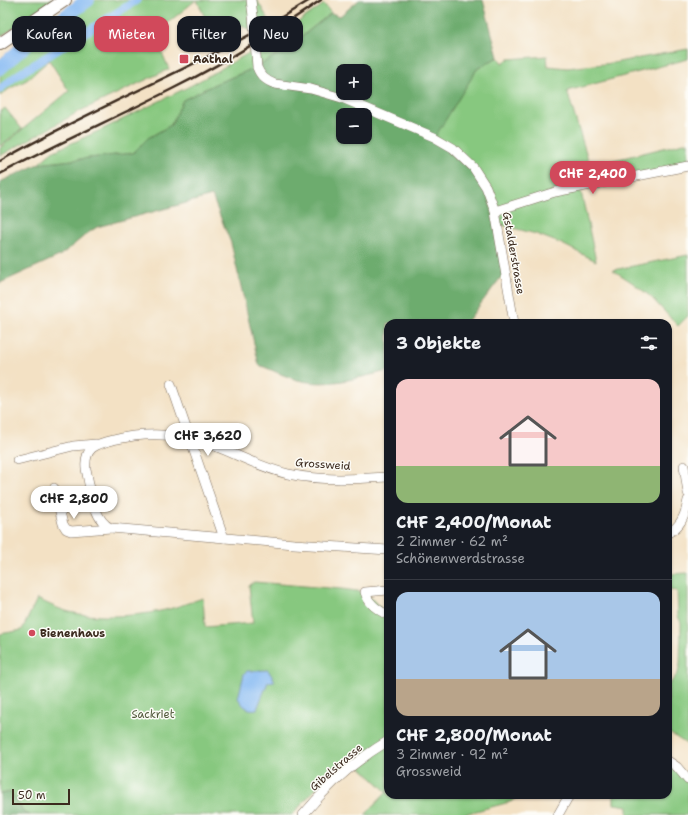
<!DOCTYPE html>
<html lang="de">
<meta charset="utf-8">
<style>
:root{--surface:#171b24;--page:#20242c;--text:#f1f3f6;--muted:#9ea1a6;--line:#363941;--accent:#d1495b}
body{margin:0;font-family:"Shantell Sans",sans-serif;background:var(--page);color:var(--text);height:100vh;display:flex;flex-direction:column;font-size:15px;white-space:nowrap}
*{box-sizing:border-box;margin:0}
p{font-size:13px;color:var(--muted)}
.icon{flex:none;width:22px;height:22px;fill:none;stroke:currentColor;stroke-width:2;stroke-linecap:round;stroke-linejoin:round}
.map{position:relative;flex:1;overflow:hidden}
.panel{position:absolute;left:384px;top:319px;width:288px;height:480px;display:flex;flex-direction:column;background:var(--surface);border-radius:12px;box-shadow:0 1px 3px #0004}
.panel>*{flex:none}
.hud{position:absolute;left:12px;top:16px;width:312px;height:36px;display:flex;gap:8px}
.buttons{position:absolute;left:336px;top:64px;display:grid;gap:8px}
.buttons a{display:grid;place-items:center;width:36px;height:36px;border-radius:8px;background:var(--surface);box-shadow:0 1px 3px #0004;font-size:20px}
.scale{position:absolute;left:12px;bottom:10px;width:58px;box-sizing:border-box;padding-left:4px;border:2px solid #3b2a1e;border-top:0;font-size:11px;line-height:14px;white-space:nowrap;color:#3b2a1e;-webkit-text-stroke:3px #fdfcf7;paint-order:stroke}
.price{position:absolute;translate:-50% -34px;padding:0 9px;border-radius:14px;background:#fff;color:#222;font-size:13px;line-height:26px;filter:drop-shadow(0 1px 2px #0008)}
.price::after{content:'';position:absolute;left:50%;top:24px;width:12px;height:9px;margin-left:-6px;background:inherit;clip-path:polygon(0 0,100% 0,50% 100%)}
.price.active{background:var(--accent);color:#fff}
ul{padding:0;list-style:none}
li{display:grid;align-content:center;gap:8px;height:212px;padding:0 12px}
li+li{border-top:1px solid var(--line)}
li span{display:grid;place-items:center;height:124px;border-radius:12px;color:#555}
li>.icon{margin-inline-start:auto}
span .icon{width:72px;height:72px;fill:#fffc;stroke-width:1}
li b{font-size:17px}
h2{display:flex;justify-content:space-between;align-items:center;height:48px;padding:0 12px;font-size:17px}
.chip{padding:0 14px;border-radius:12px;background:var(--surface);box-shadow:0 1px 3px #0004;font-size:14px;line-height:36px}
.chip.active{background:var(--accent);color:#fff}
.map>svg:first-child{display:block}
.green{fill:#87c87f;stroke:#61794e}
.forest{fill:#6dac6e;stroke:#546b46;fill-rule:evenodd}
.water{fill:#85b9f3;stroke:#607288}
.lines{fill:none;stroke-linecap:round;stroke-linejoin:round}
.canal{stroke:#85b9f3;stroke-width:8}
.river{stroke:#85b9f3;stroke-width:14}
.minor-casing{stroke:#7b6a58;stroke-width:10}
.major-casing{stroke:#7b6a58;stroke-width:14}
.minor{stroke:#fff;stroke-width:9}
.major{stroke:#fff;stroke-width:12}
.rail{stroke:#3b2a1e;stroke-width:2.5}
.minor-bridge-casing{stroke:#7b6a58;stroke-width:10;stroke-linecap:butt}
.minor-bridge{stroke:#fff;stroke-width:9}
.poi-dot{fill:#d1495b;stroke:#fdfcf7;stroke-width:1.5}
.labels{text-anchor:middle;stroke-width:3;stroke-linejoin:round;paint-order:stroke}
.poi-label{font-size:11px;font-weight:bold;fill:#3b2a1e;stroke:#fdfcf7;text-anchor:start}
.street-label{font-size:11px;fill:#3b2a1e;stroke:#fdfcf7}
.park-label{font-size:11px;fill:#52593b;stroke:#fdfcf7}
</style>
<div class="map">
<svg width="688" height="815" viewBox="0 0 688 815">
<rect width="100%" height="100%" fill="#fdfcf7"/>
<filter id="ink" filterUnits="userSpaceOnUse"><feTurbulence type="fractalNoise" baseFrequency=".025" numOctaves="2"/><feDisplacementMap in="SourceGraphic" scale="8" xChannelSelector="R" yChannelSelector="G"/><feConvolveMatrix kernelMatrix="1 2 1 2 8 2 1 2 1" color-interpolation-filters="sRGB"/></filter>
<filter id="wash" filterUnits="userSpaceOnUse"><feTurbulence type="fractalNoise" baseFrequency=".012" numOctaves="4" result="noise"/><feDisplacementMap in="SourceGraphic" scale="16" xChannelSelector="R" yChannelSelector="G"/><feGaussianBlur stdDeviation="0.9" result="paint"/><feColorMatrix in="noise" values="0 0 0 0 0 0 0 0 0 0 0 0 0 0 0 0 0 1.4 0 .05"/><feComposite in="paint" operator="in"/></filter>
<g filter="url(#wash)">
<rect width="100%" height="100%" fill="#f3e1c4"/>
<g class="green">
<polygon points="0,0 55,0 0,37"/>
<polygon points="78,0 196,0 154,34 169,69 80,111 0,156 0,148 69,91 49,60 27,80 9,89 0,96 0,59 22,41"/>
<path d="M197 0H257L268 19 249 29C237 24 222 21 211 31Z"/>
<polygon points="324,4 331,13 286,49 257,67 215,84 183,100 171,125 148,138 133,153 38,164 52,152 103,129 192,85 231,63 272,40"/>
<polygon points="688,49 688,59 567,91 590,166 688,142 688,166 580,187 596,261 562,244 536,234 498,224 434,137 477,69 498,57 502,63 509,59 547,56 548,66 567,68 613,63"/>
<polygon points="5,108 22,129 0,146 0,112"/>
<polygon points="688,255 688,316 678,326 651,297 633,283 613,270"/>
<polygon points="688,573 688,745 668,732 668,686 678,673 680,663 681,623 678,616 677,591 668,590 668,574"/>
<path d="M254 582 342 589 365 592 388 615V738L353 761 348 758 328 775 292 815H30L23 811 11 792 0 794V634L22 630 37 599C47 603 56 608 66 611 96 620 147 616 176 607 185 604 194 601 203 598L205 627 253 623 249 586Z"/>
<polygon points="388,743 388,795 523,795 510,802 461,815 365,815 387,792 357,764"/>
<polygon points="668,761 688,780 688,815 628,815 628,806 614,804 614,795 648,796 648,795 668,795"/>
</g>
<g class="forest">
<path d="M359 0H483L498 57 477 69 435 137 453 148 486 187 505 272 466 323H388V371C360 377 331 387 302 381 287 378 273 370 259 365L231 243 212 196 97 227C83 235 73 247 59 256L0 283V182L38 164 133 153 148 138 171 125 183 100 215 84 257 67 286 49 331 13 340 16ZM343 71H365V93H343ZM343 115H365V137H343Z"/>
<polygon points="11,792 23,811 30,815 0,815 0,794"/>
</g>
<path class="water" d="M268 670 275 681 268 682 257 709C247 711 243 706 238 698L244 674 247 671Z"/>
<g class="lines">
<polyline class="canal" points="0,89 16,76 137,0"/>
<polyline class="river" points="0,68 27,44 88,0"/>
</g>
</g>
<g filter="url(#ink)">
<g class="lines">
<defs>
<g id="minor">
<polyline points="251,0 253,16"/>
<path d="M257 67C260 76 266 81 275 84L311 89 342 98 434 137 453 148 473 167 486 187 495 211 514 323"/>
<polyline points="495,211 555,192 688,166"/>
<polyline points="171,384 224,538"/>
<polyline points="17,460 73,446 96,444"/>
<polyline points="684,466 688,493"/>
<path d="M388 477C355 479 321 481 288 474 257 467 230 450 200 441 172 433 141 433 113 440 95 444 84 448 86 469 90 486 93 521 111 528L294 544 388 550"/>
<polyline points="54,488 63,524 66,529 71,531 111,528"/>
<path d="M668 533C681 527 686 514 688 500"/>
<path d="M388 590 365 592C368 603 377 610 388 615"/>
<polyline points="668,761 677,767 688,780"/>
<path d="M303 815C328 785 354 761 388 741"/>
<polyline points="558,815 567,799 570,795"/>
</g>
<polyline id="major" points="0,44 65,0"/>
</defs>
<use href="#minor" class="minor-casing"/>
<use href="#major" class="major-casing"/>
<use href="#minor" class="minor"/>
<use href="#major" class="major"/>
<g class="rail">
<path d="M0 161C101 103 211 62 310 0"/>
<path d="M0 174C56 144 115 118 172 89 224 63 273 33 321 0"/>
</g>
<defs>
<polyline id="minor-bridge" points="253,16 257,67"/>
</defs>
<use href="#minor-bridge" class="minor-bridge-casing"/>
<use href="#minor-bridge" class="minor-bridge"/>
</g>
</g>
<g class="poi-dot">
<rect x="179" y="54" width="10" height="10" rx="2"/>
<circle cx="32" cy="633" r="4"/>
</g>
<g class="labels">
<g class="poi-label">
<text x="193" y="63">Aathal</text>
<text x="40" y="637">Bienenhaus</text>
</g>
<g class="street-label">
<text transform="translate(514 253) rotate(80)" y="4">Gstalderstrasse</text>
<text transform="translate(323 464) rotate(4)" y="4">Grossweid</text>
<text transform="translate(336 767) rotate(-41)" y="4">Gibelstrasse</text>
</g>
<g class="park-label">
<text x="153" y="718">Sackriet</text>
</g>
</g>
</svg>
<div class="buttons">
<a>+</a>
<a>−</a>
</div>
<div class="scale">50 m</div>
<b class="price active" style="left:593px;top:195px">CHF 2,400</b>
<b class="price" style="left:208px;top:457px">CHF 3,620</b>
<b class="price" style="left:74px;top:520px">CHF 2,800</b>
<div class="hud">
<a class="chip">Kaufen</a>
<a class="chip active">Mieten</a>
<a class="chip">Filter</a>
<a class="chip">Neu</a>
</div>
<section class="panel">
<h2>3 Objekte<svg class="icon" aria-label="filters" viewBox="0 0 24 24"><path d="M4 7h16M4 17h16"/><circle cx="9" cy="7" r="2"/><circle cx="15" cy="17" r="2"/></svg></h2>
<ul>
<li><span style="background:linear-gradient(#f6c9c9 70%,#8fb573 0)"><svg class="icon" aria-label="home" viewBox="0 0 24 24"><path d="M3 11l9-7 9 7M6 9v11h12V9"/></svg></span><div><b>CHF 2,400/Monat</b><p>2 Zimmer · 62 m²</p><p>Schönenwerdstrasse</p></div></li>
<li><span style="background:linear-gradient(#a9c7e8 70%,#b9a48a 0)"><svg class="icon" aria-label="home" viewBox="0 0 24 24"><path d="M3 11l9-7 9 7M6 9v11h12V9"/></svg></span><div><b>CHF 2,800/Monat</b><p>3 Zimmer · 92 m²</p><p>Grossweid</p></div></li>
</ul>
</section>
</div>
